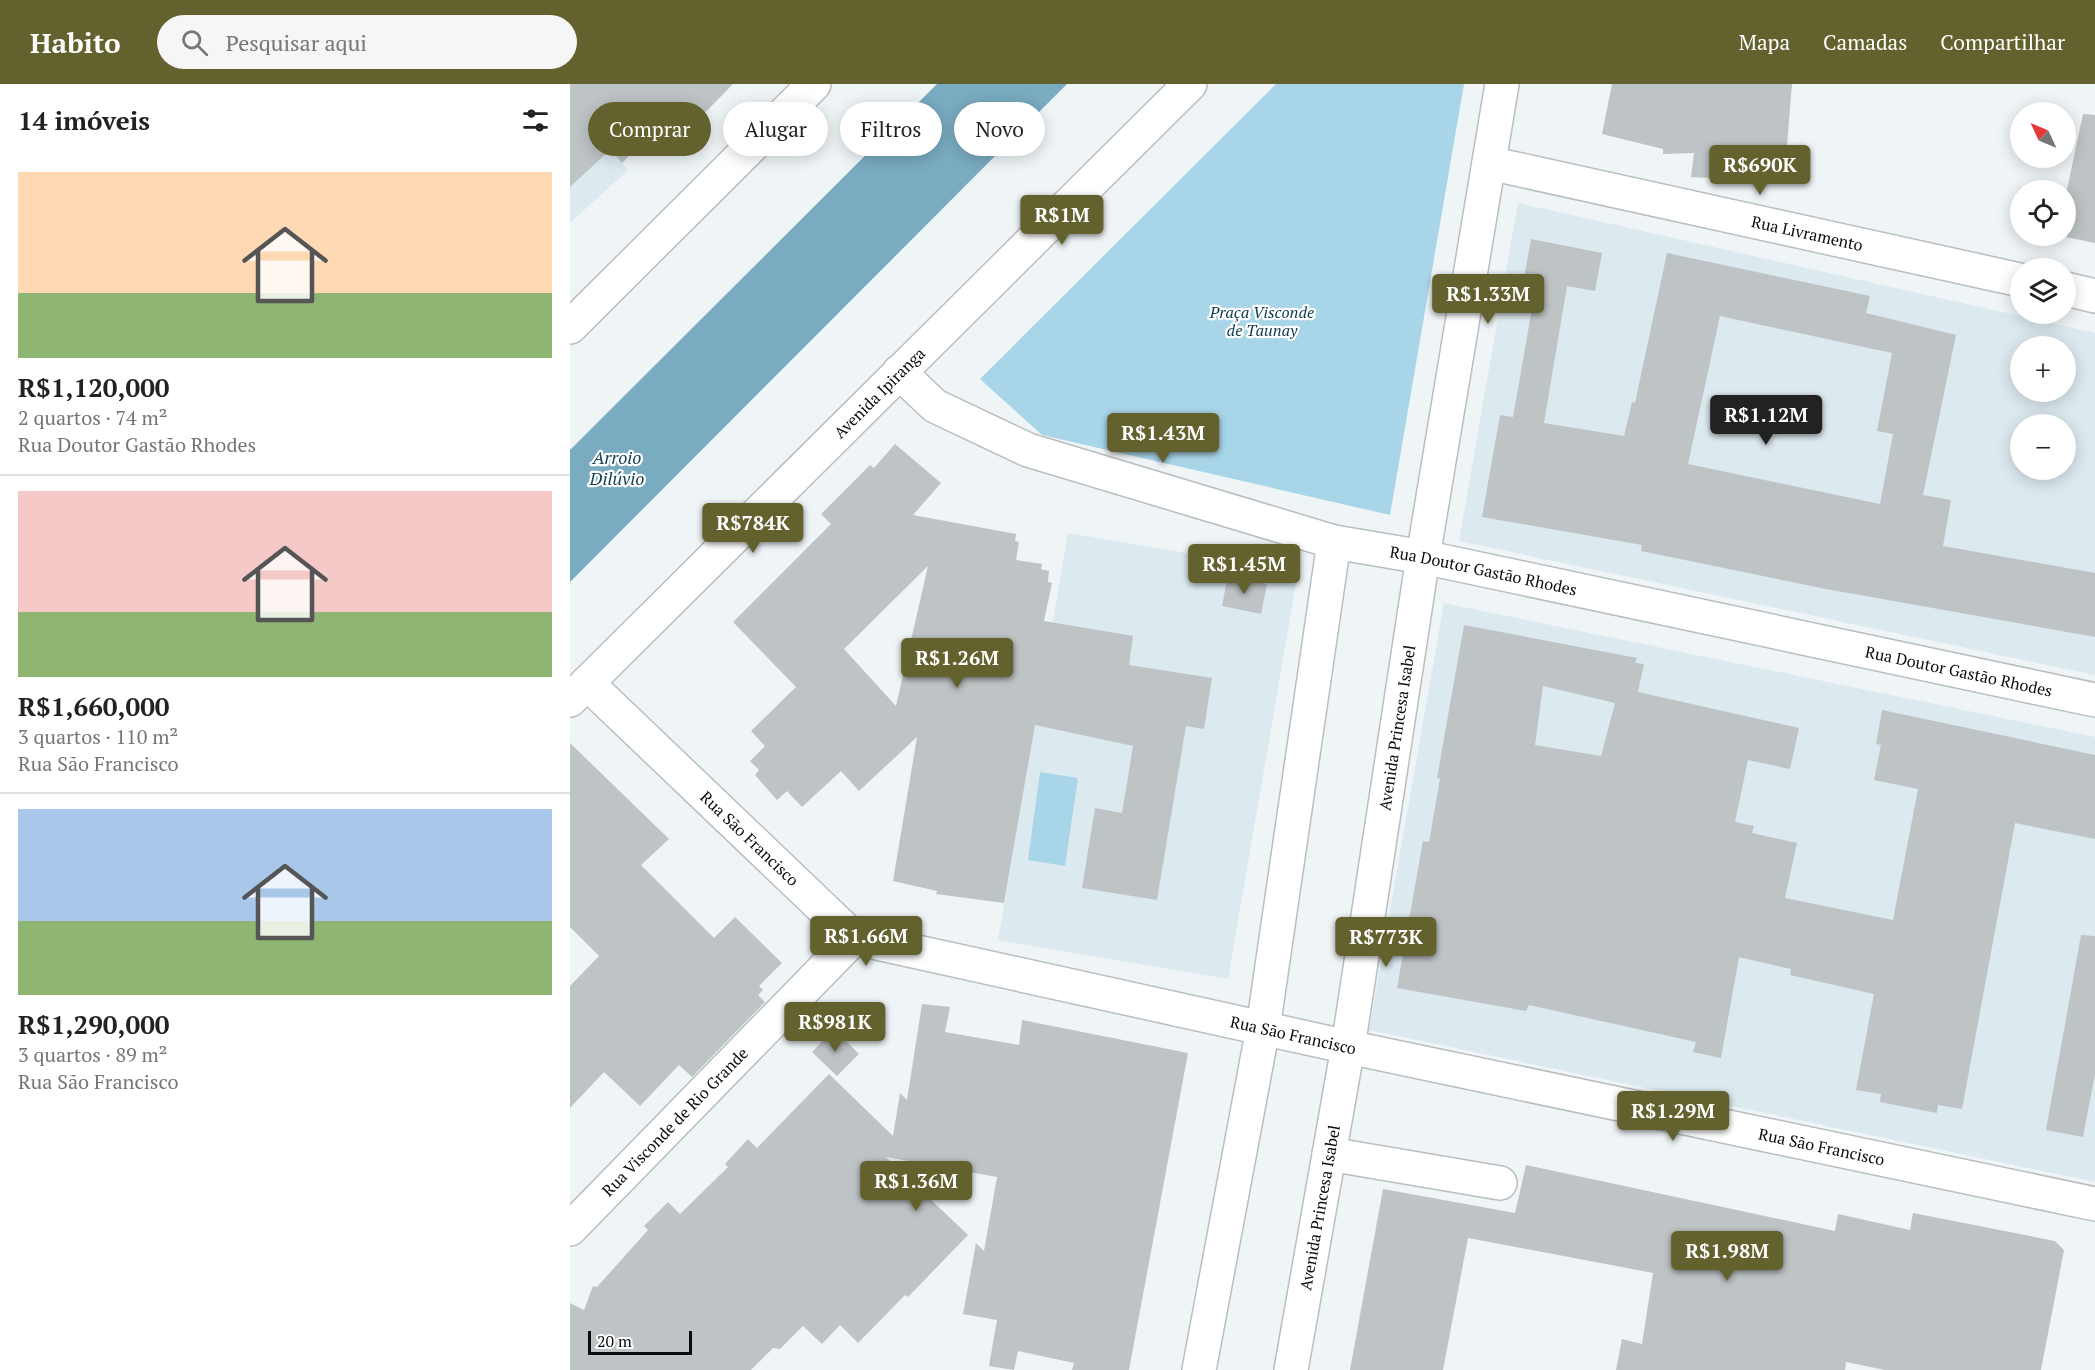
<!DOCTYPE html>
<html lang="pt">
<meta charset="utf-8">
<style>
:root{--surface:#fff;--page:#f6f6f6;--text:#222;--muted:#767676;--line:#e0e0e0;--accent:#63612d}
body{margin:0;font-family:"PT Serif",serif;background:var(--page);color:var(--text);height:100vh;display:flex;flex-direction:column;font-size:22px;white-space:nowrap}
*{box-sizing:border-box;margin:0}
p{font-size:20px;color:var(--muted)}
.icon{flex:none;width:33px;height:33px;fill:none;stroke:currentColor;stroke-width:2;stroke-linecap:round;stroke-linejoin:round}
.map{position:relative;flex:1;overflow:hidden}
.panel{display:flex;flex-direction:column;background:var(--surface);width:570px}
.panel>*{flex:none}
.guide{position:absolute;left:18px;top:18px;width:570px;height:54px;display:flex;gap:12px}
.needle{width:39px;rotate:314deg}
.tools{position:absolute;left:1440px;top:18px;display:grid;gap:12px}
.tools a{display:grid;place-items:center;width:66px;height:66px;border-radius:50%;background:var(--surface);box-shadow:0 3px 15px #0003;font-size:30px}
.scale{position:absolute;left:18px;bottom:15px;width:104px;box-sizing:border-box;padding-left:6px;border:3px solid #0a0c0d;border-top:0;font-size:16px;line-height:21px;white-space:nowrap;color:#0a0c0d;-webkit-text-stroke:4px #fff;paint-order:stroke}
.price{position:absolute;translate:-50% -51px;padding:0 14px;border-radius:6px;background:var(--accent);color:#fff;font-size:20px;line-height:39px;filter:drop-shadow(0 2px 3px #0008)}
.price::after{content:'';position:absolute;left:50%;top:36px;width:18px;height:14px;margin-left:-9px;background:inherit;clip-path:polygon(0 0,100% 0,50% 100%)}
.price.active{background:#222;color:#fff}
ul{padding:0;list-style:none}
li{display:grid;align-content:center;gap:12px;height:318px;padding:0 18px}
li+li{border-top:2px solid var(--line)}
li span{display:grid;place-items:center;height:186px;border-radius:0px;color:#555}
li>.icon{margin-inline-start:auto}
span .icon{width:108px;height:108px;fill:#fffc;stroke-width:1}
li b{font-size:26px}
h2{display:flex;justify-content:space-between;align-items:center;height:72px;padding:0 18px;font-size:26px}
.pill{padding:0 21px;border-radius:27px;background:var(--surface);box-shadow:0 3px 15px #0003;font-size:21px;line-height:54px}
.pill.active{background:var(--accent);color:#fff}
header{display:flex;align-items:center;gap:36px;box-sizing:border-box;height:84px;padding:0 30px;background:var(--accent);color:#fff}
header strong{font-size:28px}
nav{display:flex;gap:33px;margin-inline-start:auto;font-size:21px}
.search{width:420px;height:54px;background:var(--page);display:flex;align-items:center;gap:15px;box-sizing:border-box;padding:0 21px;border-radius:33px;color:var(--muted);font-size:22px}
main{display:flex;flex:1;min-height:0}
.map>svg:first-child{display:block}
.built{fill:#dce9ef;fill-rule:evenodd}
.green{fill:#a9d5e9}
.water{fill:#79abc1}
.building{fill:#bec3c5;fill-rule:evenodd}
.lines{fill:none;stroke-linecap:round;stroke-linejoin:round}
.minor-casing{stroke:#b9bec1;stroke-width:36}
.major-casing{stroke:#b9bec1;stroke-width:36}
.minor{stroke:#fff;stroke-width:33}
.major{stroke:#fff;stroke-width:33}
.labels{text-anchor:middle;stroke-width:4.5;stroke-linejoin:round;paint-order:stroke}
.street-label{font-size:16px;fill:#0a0c0d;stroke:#fff}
.park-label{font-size:16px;font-style:italic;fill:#0e3b4b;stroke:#fff}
.water-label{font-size:18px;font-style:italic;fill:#174353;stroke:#fff}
</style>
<header>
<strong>Habito</strong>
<div class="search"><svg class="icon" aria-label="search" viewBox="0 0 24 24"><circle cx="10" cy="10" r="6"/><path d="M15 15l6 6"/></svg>Pesquisar aqui</div>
<nav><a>Mapa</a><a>Camadas</a><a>Compartilhar</a></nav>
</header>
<main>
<section class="panel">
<h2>14 imóveis<svg class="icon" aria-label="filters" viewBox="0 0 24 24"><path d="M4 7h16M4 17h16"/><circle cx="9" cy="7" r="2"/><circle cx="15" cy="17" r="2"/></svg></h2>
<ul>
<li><span style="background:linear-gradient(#ffd9b3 65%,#8fb573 0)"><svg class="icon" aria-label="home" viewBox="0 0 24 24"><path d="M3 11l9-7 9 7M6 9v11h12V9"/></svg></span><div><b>R$1,120,000</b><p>2 quartos · 74 m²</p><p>Rua Doutor Gastão Rhodes</p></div></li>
<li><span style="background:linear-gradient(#f6c9c9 65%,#8fb573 0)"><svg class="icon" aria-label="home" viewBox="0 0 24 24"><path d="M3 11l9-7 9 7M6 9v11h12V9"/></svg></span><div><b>R$1,660,000</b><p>3 quartos · 110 m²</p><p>Rua São Francisco</p></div></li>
<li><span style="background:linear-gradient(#a9c7e8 60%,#8fb573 0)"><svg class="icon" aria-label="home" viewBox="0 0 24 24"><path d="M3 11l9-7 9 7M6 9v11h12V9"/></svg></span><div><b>R$1,290,000</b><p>3 quartos · 89 m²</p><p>Rua São Francisco</p></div></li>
</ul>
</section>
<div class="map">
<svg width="1525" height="1286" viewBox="0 0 1525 1286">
<rect width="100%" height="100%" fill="#eff4f7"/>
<g class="built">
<polygon points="0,24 58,86 0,139"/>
<path d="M948 119 1525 249V591L889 457ZM1450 262H1496V308H1450ZM1450 340H1496V386H1450Z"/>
<polygon points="498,449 728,488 658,895 428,856"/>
<polygon points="874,519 1525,653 1525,1098 799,946"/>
</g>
<g class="green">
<polygon points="706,0 894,0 820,431 472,351 410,295"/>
<polygon points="470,688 508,694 495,782 458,776"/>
</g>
<polygon class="water" points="367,0 497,0 0,498 0,366"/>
<g class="building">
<polygon points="0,0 163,0 119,45 102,29 52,79 40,66 0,103"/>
<polygon points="1042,0 1222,0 1214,98 1121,93 1124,69 1093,70 1093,65 1032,50"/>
<polygon points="1513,30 1525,31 1525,159 1496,153 1496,110"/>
<path d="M961 155 1032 169 1025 207 997 202 974 339 1054 352 1062 318 1065 319 1097 169 1300 212 1296 229 1386 251 1353 411 1381 416 1373 462 1525 489V553L1256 505 1071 467 1072 461 912 433 930 331 943 333 967 196 954 194ZM1150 232 1322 269 1307 347 1323 350 1310 420 1118 380Z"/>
<path d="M325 360 371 399 343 431 446 450 445 457 449 458 446 476 472 480 471 485 479 487 478 498 482 499 474 537 563 552 559 581 642 594 634 645 616 642 587 816 512 804 525 724 552 729 563 662 465 641 434 819 366 810 367 807 323 797 347 653 289 707 271 687 232 723 217 707 207 716 185 691 189 686 180 677 195 662 181 647 226 603 163 538 261 440 251 430 300 381 304 384ZM358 482 326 622 274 565Z"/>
<polygon points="658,492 697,500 691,530 652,522"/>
<path d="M894 541 1067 574 1065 579 1074 580 1068 608 1229 644 1220 685 1178 676 1165 738 1184 742 1182 749 1227 759 1215 814 1323 836 1348 705 1304 696 1311 661 1306 660 1312 626 1525 671V755L1445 739 1392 1025 1368 1021 1367 1029 1310 1018 1311 1010 1286 1006 1304 910 1220 891 1221 885 1169 873 1151 974 1123 968 1126 958 959 921 956 927 827 904 853 757 859 758 870 695 867 694ZM973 602 1045 619 1031 672 965 661Z"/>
<polygon points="0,659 99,755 71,781 144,854 165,833 212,879 189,902 193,906 188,911 195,918 122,993 109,981 70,1022 34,988 0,1024 0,902 29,872 0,843"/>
<polygon points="1511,851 1525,852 1525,990 1513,1053 1476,1046"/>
<polygon points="352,920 380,923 375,948 449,961 452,936 618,969 559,1286 502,1286 504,1279 448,1267 444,1286 419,1282 427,1236 393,1230 406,1159 414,1167 427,1093 316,1073 398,1151 338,1213 335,1211 288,1259 270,1241 252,1260 233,1242 210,1265 203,1264 181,1286 0,1286 0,1219 14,1226 23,1202 27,1203 78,1146 74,1142 98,1118 110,1130 158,1083 155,1080 178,1055 187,1064 259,990 323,1052 330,1009 337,1016"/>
<polygon points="264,945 289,970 267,992 242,968"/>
<polygon points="956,1081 1265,1147 1268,1130 1340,1146 1343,1129 1485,1157 1494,1166 1471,1286 1315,1286 1276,1278 1275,1286 1046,1286 1052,1255 1072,1260 1083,1189 898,1154 873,1286 780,1286 813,1105 945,1129"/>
</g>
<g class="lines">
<defs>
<g id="minor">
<path id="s1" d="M919 79 1450 196"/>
<polyline points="1496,205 1525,212"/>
<path id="s2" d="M329 288 365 322 458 366 764 458 853 473 1525 616"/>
<path id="s3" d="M17 599 284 854 778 963 1525 1120"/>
<polyline points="759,1070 930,1099"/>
<path id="s4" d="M0 1145 284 854"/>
<polyline points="629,1286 693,944 764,458"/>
<path id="s5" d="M721 1286 778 963 853 473 932 0"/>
</g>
<g id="major">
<polyline points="0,243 244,0"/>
<path id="s6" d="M0 616 620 0"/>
</g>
</defs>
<use href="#minor" class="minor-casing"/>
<use href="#major" class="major-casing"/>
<use href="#minor" class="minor"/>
<use href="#major" class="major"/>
</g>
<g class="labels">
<g class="street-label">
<text dy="6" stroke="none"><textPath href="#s1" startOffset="326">Rua Livramento</textPath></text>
<text dy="6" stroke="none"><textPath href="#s6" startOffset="436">Avenida Ipiranga</textPath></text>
<text dy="6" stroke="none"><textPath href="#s2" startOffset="624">Rua Doutor Gastão Rhodes</textPath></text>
<text dy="6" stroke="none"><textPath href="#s2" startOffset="1110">Rua Doutor Gastão Rhodes</textPath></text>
<text dy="6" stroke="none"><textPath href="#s5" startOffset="651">Avenida Princesa Isabel</textPath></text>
<text dy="6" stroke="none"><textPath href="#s3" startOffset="225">Rua São Francisco</textPath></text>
<text dy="6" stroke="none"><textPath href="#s3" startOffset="819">Rua São Francisco</textPath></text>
<text dy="6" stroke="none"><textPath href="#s4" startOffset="150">Rua Visconde de Rio Grande</textPath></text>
<text dy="6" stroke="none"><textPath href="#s3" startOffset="1359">Rua São Francisco</textPath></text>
<text dy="6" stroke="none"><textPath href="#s5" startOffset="165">Avenida Princesa Isabel</textPath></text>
</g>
<g class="park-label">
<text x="692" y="234">Praça Visconde<tspan x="692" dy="18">de Taunay</tspan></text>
</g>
<g class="water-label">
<text x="47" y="380">Arroio<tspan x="47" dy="21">Dilúvio</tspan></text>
</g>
</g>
</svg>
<div class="tools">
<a><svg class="needle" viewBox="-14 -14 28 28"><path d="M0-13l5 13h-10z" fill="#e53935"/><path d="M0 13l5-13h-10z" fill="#767676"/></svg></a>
<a><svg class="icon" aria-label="locate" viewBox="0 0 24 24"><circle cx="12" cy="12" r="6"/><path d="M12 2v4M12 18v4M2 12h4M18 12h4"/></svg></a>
<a><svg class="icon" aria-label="layers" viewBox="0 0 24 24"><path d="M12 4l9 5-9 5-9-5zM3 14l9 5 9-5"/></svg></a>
<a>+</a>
<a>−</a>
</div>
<div class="scale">20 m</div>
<b class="price" style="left:1190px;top:112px">R$690K</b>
<b class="price" style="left:492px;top:162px">R$1M</b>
<b class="price" style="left:918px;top:241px">R$1.33M</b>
<b class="price active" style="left:1196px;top:362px">R$1.12M</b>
<b class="price" style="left:593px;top:380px">R$1.43M</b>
<b class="price" style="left:183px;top:470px">R$784K</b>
<b class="price" style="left:674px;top:511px">R$1.45M</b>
<b class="price" style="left:387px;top:605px">R$1.26M</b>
<b class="price" style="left:296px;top:883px">R$1.66M</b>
<b class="price" style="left:816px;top:884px">R$773K</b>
<b class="price" style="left:265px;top:969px">R$981K</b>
<b class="price" style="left:1103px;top:1058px">R$1.29M</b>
<b class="price" style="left:346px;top:1128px">R$1.36M</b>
<b class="price" style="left:1157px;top:1198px">R$1.98M</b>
<div class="guide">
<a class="pill active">Comprar</a>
<a class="pill">Alugar</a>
<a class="pill">Filtros</a>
<a class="pill">Novo</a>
</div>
</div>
</main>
